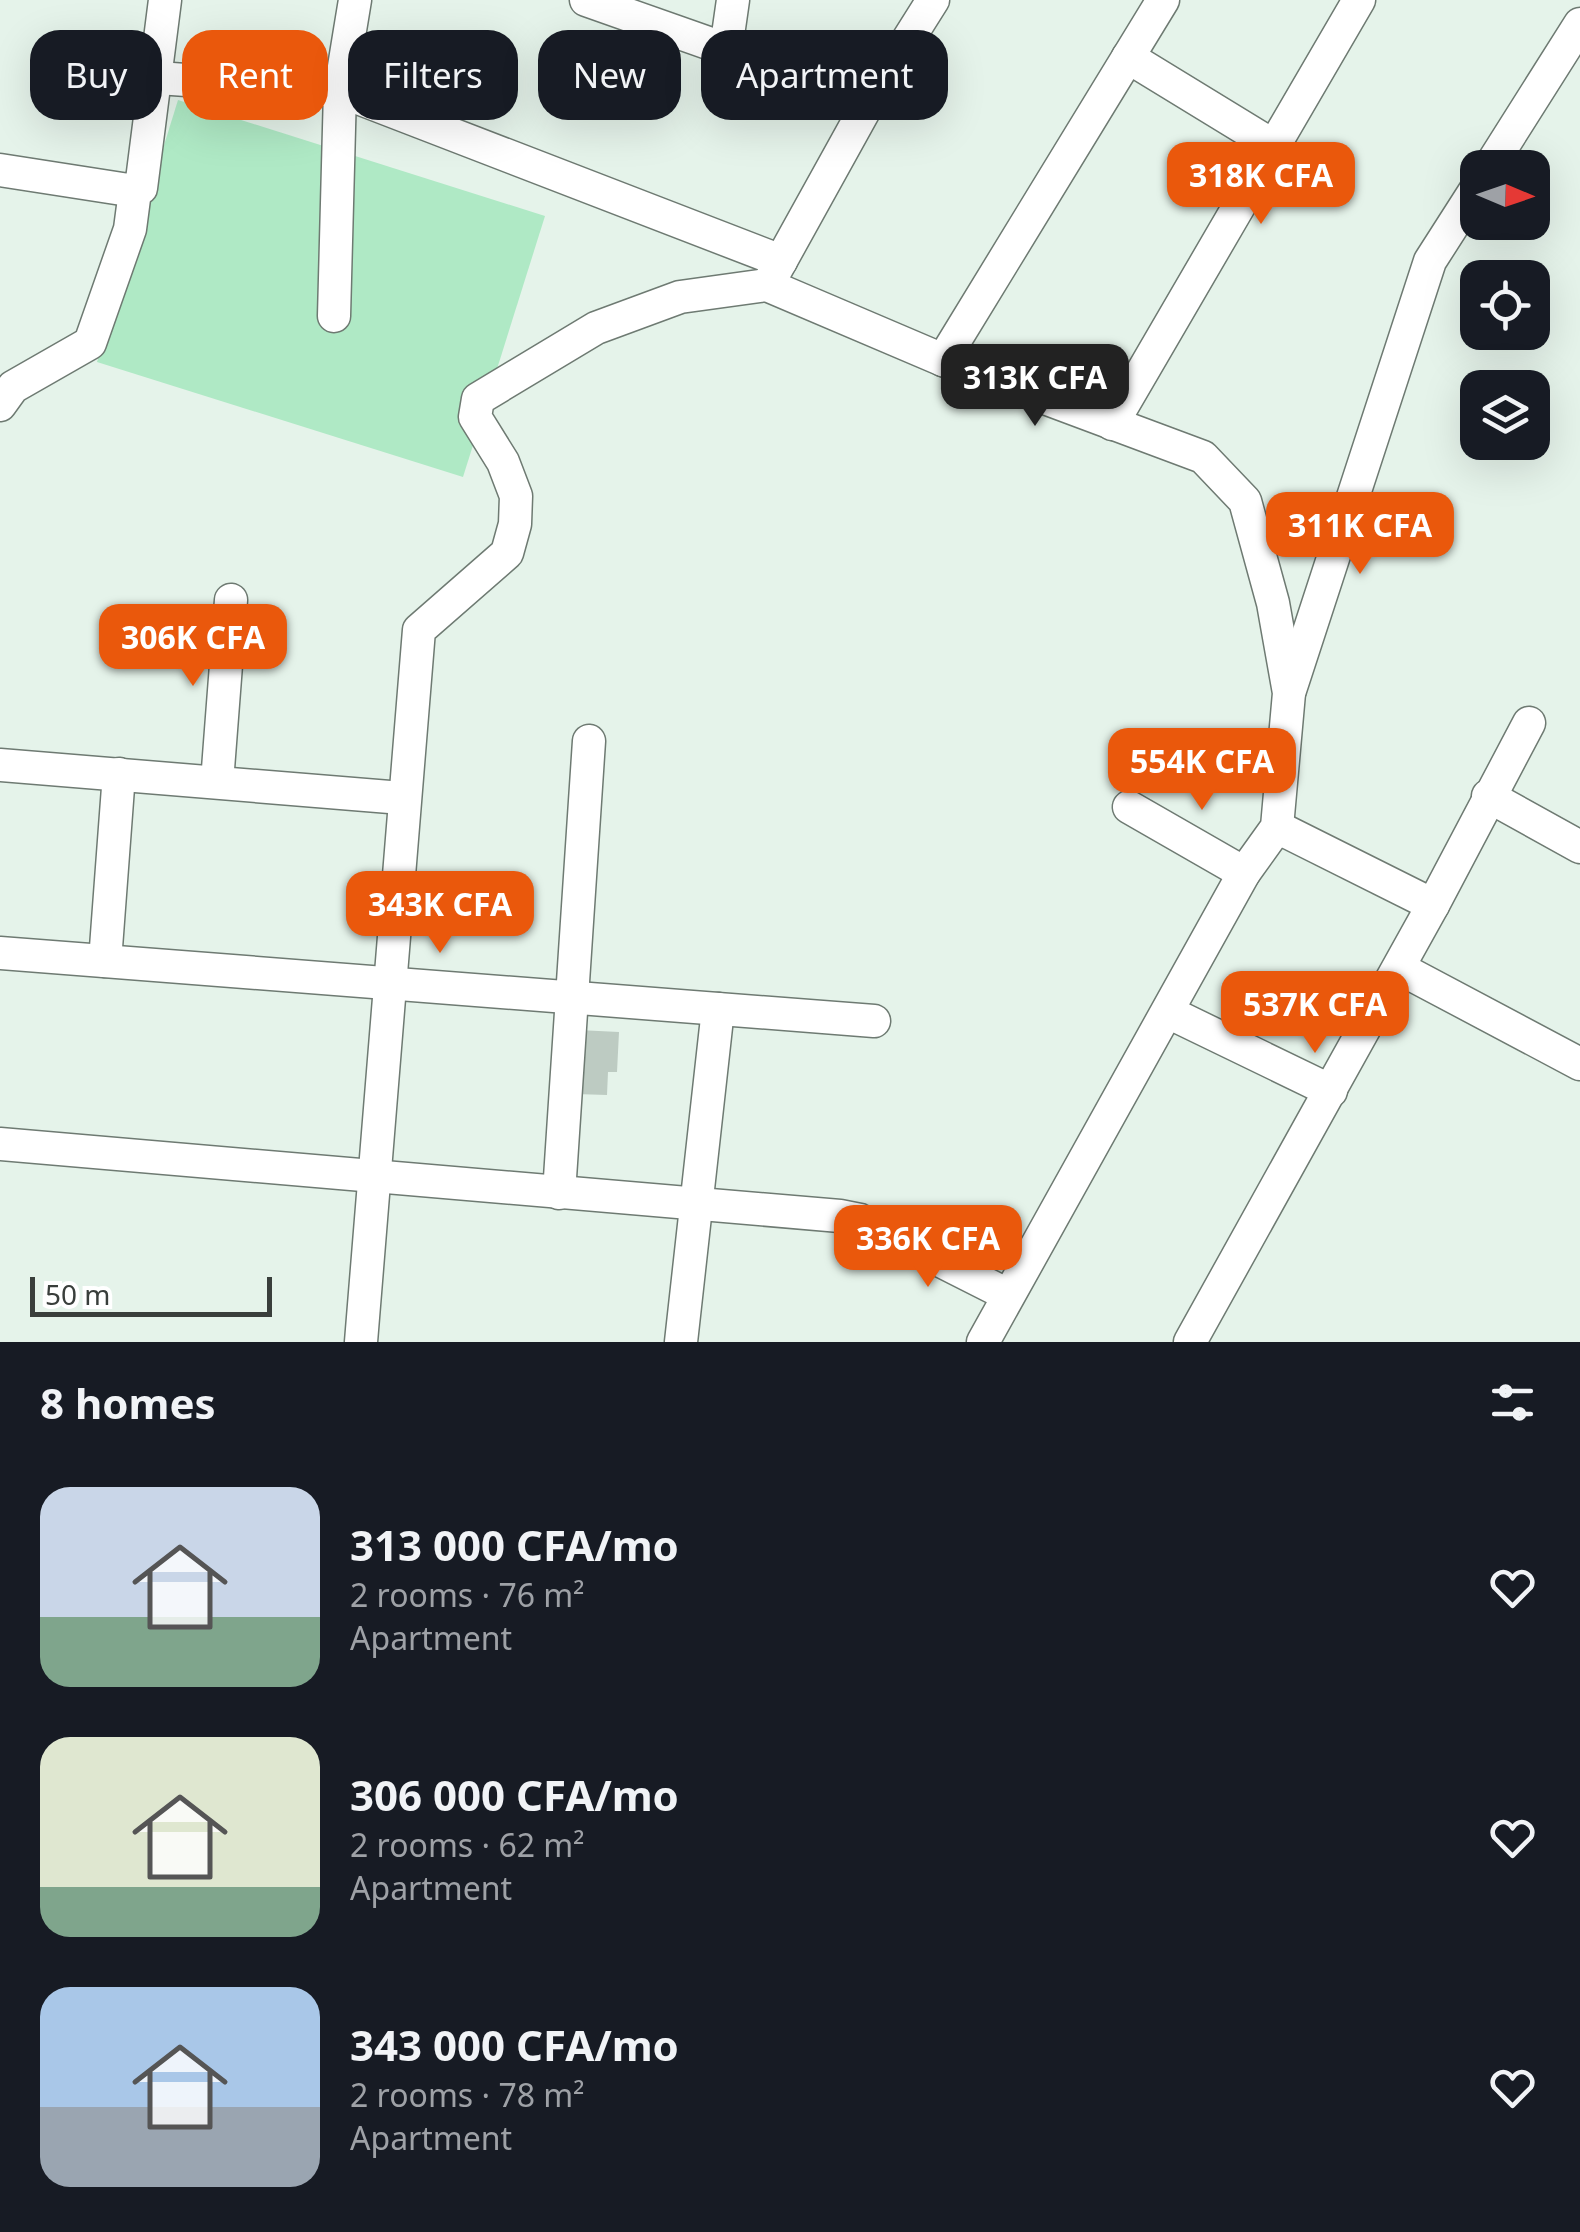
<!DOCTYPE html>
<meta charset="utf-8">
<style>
:root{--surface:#171b24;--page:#242831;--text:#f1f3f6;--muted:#9ea1a6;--accent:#ea580c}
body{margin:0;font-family:"Noto Sans",sans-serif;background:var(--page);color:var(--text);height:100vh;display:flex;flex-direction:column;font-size:38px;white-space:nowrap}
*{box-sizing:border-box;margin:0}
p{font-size:32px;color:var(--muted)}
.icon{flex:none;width:55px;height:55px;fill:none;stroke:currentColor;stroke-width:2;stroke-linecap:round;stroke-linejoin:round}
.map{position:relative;height:1342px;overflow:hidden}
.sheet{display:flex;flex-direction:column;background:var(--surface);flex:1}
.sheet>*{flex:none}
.guide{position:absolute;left:30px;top:30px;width:1000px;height:90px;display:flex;gap:20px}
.needle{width:65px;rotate:92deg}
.buttons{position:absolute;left:1460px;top:150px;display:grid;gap:20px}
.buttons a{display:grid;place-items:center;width:90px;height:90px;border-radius:20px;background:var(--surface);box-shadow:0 10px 40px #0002;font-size:50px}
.scale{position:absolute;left:30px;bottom:25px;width:242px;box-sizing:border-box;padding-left:10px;border:5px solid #393e3b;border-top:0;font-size:28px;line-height:35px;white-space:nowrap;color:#393e3b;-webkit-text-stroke:8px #fff;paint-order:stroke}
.price{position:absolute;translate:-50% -85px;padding:0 22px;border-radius:20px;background:var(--accent);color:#fff;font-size:32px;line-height:65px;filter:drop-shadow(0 2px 5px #0008)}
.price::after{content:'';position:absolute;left:50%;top:60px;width:30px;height:22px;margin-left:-15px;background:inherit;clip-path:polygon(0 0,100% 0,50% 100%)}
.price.on{background:#222;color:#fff}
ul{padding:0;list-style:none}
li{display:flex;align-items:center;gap:30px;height:250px;padding:0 40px}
li span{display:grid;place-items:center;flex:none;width:280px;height:200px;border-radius:30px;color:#555}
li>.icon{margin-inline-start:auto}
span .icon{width:120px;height:120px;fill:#fffc;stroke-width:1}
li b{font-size:42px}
h2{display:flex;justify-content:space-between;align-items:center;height:120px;padding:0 40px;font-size:42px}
.tag{padding:0 35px;border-radius:30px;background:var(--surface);box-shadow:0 10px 40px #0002;font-size:35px;line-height:90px}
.tag.on{background:var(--accent);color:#fff}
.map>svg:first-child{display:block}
.green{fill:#afe9c5}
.building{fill:#bdcbc2}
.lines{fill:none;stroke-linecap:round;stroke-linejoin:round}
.street-casing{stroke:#6e7a72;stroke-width:35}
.street{stroke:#fff;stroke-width:32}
</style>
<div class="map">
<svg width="1580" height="1342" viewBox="0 0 1580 1342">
<rect width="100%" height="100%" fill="#e5f3ea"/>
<polygon class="green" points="178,100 545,216 463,477 97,362"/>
<polygon class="building" points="578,1030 619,1032 617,1072 608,1072 607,1095 575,1094"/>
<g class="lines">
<defs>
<g id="street">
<polyline points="586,0 870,100"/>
<polyline points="726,49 733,0"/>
<polyline points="1128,57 1272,145"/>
<polyline points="158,78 340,91 781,261"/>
<polyline points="1489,168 1580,24"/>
<polyline points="0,170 135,191 141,188 165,0"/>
<polyline points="772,277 870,100 933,0"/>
<polyline points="334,316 340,91 355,0"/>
<polyline points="943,360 1163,0"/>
<polyline points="0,405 13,387 90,343 130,229 135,191"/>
<polyline points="1112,424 1359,0"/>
<polyline points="1290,690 1430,261 1478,186"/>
<polyline points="0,765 402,798"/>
<polyline points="217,782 231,600"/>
<polyline points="1488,796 1580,847"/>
<polyline points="1129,807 1244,873"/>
<polyline points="1277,827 1433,905"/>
<polyline points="0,953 874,1021"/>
<polyline points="105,961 119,774"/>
<polyline points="1399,968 1580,1064"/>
<polyline points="1168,1012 1331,1091"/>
<polyline points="0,1144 840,1216 860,1220 1008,1295"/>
<polyline points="559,1193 589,741"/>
<polyline points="361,1342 419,630 507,553 515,524 516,496 503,462 475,417 478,399 596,328 680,297 767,285 943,360 1203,457 1245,501 1273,603 1289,693 1277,827 1244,873 983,1342"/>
<polyline points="681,1342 718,1009"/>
<polyline points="1190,1342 1433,905 1529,723"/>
</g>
</defs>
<use href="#street" class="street-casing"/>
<use href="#street" class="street"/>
</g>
</svg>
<div class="buttons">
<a><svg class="needle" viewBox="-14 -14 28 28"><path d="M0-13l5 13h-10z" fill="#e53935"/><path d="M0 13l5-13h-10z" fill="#9ea1a6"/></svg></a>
<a><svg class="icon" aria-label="locate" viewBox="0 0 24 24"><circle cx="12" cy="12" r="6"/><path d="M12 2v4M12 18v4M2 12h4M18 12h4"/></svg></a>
<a><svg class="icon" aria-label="layers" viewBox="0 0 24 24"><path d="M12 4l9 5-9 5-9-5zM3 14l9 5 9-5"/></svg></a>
</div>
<div class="scale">50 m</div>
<b class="price" style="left:1261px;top:227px">318K CFA</b>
<b class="price on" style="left:1035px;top:429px">313K CFA</b>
<b class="price" style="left:1360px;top:577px">311K CFA</b>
<b class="price" style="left:193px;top:689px">306K CFA</b>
<b class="price" style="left:1202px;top:813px">554K CFA</b>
<b class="price" style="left:440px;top:956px">343K CFA</b>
<b class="price" style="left:1315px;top:1056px">537K CFA</b>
<b class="price" style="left:928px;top:1290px">336K CFA</b>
<div class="guide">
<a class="tag">Buy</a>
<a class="tag on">Rent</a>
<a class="tag">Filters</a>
<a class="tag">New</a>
<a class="tag">Apartment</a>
</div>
</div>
<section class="sheet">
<h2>8 homes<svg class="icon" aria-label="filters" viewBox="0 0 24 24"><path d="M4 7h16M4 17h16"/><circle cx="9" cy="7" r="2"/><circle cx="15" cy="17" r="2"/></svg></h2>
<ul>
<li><span style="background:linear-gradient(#c9d6e8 65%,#7fa58c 0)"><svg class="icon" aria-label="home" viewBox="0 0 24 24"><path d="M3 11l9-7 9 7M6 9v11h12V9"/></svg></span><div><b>313 000 CFA/mo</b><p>2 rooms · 76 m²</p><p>Apartment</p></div><svg class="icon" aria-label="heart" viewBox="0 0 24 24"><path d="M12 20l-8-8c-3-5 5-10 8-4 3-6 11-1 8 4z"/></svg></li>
<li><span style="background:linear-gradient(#dfe7d0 75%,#7fa58c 0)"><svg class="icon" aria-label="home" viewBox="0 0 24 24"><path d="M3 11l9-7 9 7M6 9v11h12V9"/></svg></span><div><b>306 000 CFA/mo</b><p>2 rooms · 62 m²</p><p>Apartment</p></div><svg class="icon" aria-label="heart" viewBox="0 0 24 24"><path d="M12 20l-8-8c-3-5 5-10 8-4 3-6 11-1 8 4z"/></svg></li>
<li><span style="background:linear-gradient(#a9c7e8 60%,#9aa5b1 0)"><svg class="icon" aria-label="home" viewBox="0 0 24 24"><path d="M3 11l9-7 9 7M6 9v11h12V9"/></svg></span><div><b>343 000 CFA/mo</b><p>2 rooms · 78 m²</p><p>Apartment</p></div><svg class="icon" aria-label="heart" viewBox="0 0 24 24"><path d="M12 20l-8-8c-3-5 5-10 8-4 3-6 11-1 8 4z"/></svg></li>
</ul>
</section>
